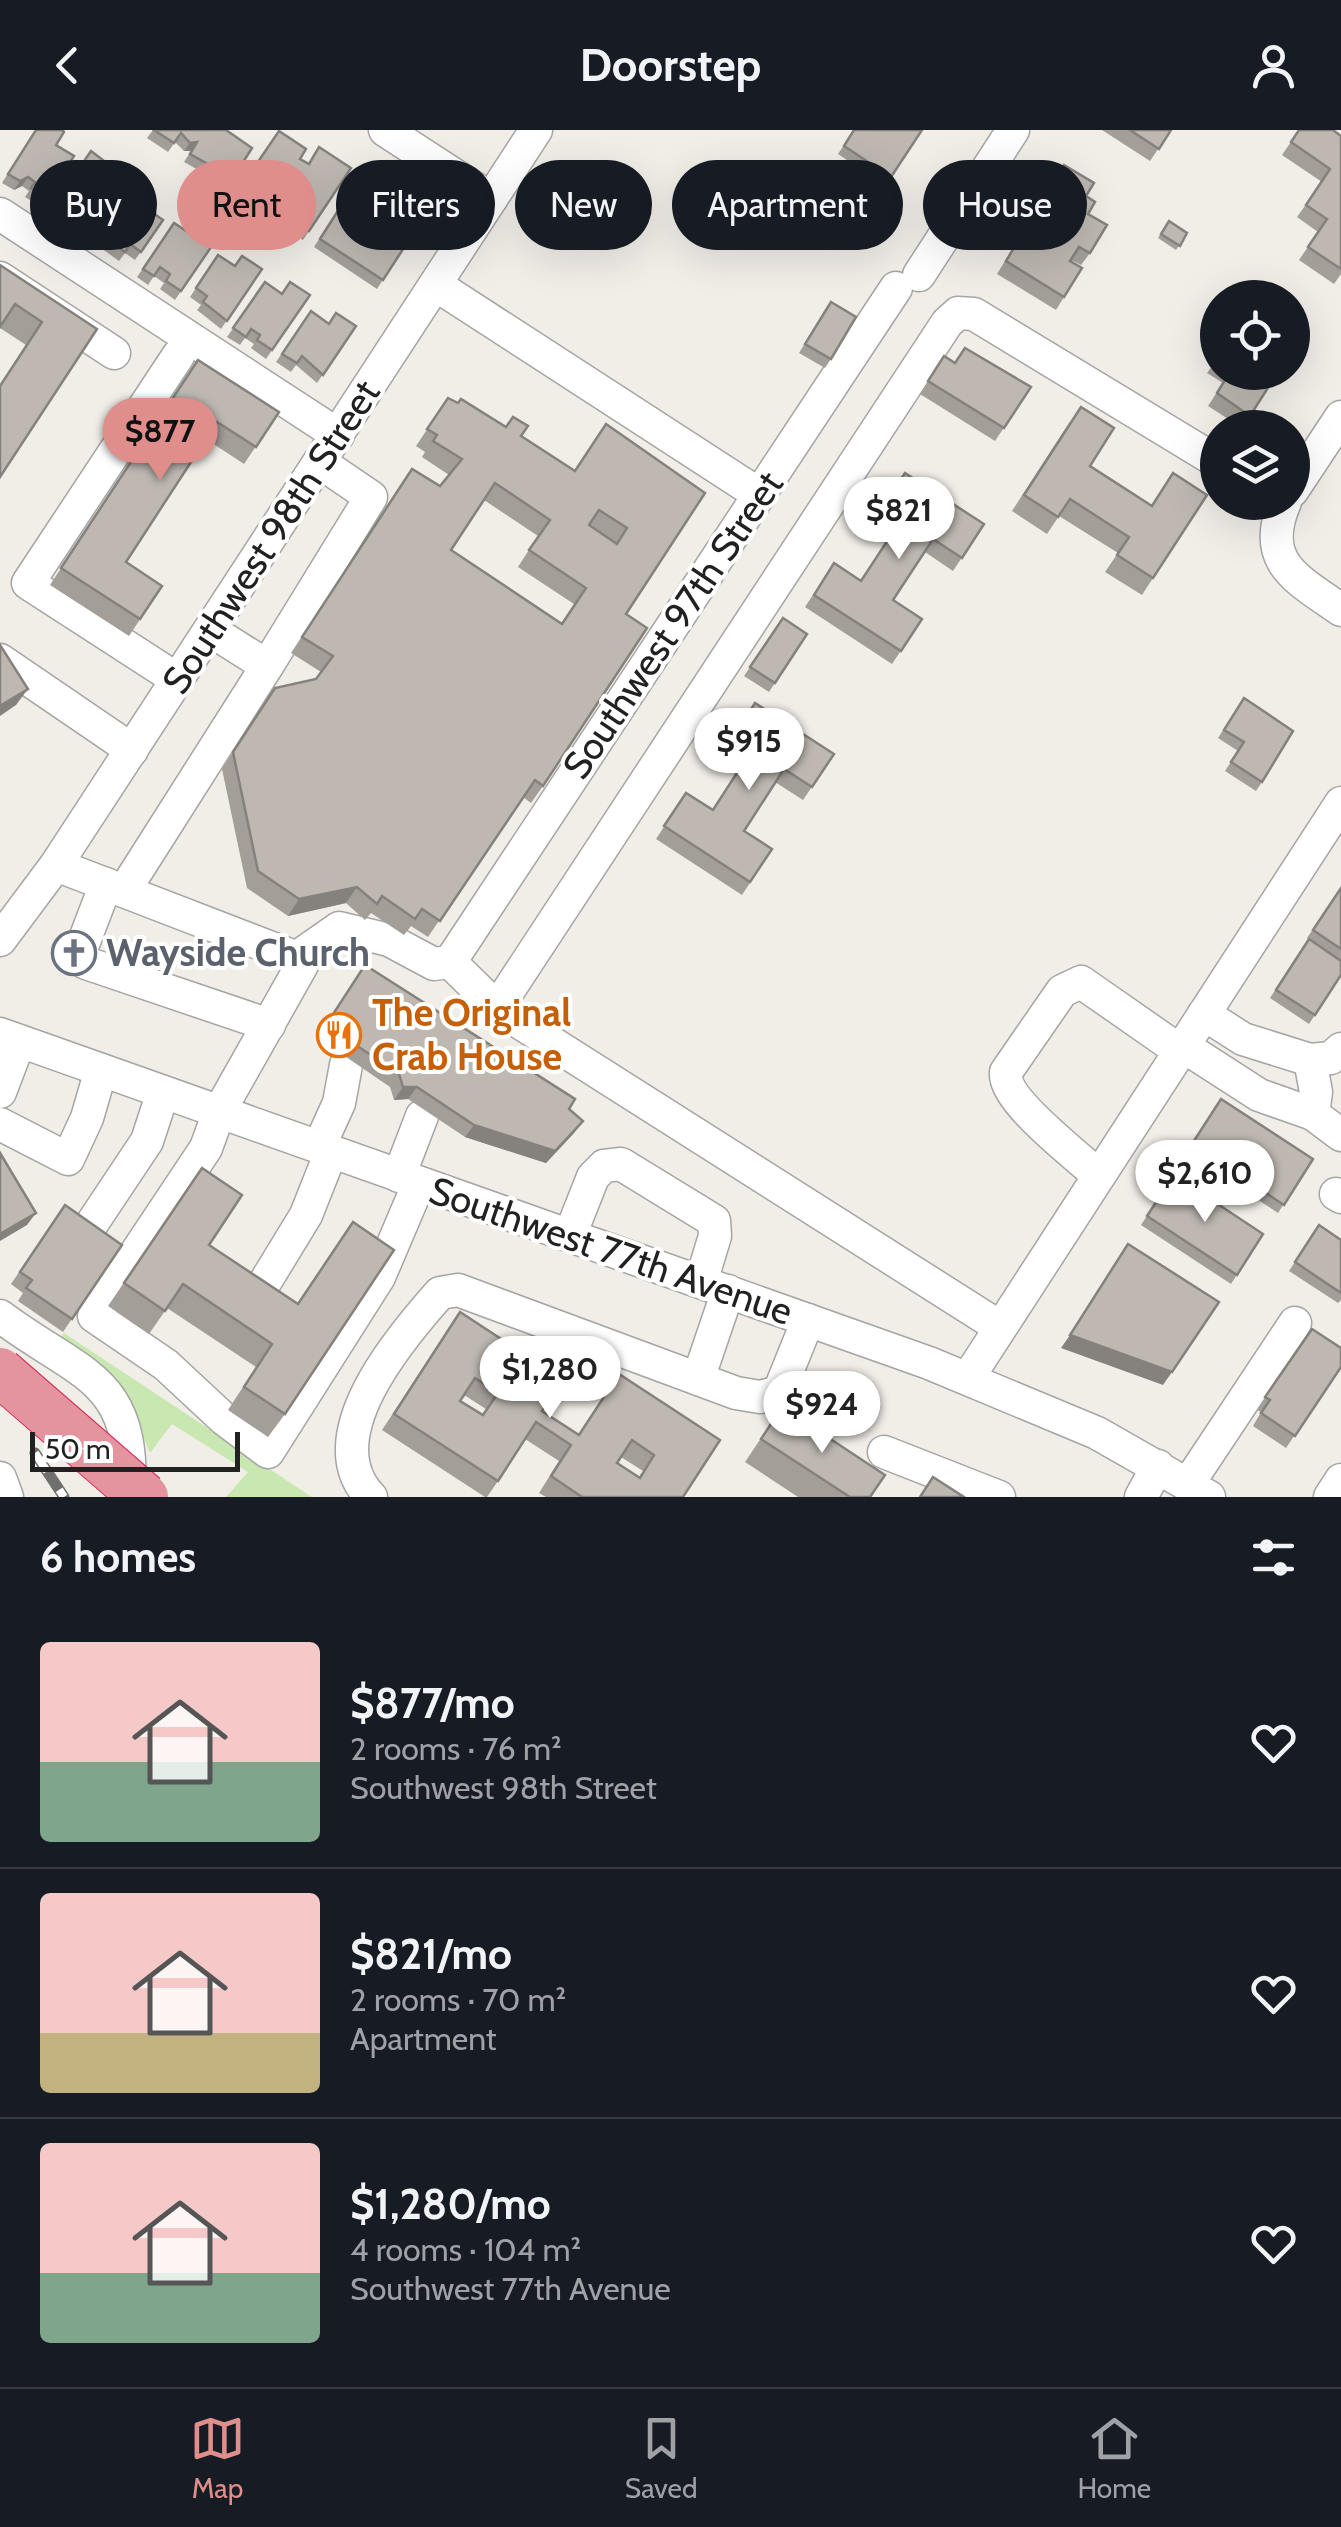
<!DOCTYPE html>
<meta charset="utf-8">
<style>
:root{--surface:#171b24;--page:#20242c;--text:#f1f3f6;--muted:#9ea1a6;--line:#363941;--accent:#df8e8b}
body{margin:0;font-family:Cabin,sans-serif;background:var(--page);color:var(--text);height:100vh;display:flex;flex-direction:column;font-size:38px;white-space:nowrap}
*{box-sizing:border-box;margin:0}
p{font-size:32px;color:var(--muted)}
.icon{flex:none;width:55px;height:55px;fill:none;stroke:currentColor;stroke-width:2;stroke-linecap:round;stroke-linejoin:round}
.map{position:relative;height:1367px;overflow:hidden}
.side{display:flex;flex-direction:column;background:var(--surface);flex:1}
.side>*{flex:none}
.guide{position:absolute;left:30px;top:30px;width:1282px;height:90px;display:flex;gap:20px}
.fabs{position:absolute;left:1200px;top:150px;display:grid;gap:20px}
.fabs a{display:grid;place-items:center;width:110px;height:110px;border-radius:50%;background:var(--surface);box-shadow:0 10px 40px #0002;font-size:50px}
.scale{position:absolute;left:30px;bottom:25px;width:210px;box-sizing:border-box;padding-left:10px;border:5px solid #212121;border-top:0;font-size:28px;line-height:35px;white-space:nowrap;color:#212121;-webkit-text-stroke:8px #fff;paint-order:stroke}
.price{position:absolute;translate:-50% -85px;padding:0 22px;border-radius:35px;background:#fff;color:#222;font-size:32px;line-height:65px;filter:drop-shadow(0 2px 5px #0008)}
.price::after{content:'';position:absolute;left:50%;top:60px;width:30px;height:22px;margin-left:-15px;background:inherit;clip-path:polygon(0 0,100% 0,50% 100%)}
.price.on{background:var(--accent);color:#111}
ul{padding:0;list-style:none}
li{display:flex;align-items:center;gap:30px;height:250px;padding:0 40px}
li+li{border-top:2px solid var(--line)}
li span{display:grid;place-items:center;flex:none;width:280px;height:200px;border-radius:10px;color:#555}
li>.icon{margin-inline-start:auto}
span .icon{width:120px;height:120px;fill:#fffc;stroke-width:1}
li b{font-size:42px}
h2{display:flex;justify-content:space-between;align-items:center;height:120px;padding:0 40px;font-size:42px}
.pill{padding:0 35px;border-radius:45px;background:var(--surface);box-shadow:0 10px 40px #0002;font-size:35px;line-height:90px}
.pill.on{background:var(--accent);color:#111}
header{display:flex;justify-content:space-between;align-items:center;height:130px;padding:0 40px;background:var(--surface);font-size:45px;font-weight:700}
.tabs{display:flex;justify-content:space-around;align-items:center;height:140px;border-top:2px solid var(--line);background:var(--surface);font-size:28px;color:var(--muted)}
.tabs a{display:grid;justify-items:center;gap:5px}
.tabs .on{color:var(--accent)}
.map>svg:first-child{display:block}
.grass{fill:#c9e8b1}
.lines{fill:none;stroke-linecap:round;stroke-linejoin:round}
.minor-casing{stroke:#a5a5a5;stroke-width:35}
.minor{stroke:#fff;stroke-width:32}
.rail-casing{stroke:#6f6f6f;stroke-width:11}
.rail{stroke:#fff;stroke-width:8;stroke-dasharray:22;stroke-linecap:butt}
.highway-bridge-casing{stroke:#d43060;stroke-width:50;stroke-linecap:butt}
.highway-bridge{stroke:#e4949f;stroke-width:48}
.wall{fill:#a39e98;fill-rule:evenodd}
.shaded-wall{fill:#85817c}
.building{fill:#beb8b1;stroke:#85817c;stroke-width:2.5;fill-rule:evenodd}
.labels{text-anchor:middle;stroke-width:8;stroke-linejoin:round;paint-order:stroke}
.street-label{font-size:38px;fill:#212121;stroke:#fff}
.worship-label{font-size:38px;font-weight:bold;fill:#5b616d;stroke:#fff;text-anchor:start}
.food-label{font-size:38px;font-weight:bold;fill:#c56008;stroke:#fff;text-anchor:start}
</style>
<header><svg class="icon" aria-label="back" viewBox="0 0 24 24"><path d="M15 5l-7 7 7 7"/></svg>Doorstep<svg class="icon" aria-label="person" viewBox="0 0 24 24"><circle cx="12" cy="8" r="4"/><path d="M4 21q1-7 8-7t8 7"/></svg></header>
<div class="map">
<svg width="1341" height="1367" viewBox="0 0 1341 1367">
<rect width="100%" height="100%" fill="#f1eee8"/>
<polygon class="grass" points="64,1203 312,1367 226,1367 248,1342 172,1294 150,1323 131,1279 58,1210"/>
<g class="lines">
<defs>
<g id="minor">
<polyline points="385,0 491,69"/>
<polyline points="0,84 338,305"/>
<polyline points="919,145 1013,0"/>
<polyline points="0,148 114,223"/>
<polyline points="436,155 760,365"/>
<polyline points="1292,361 1341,287"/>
<path d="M1285 372C1259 432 1297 449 1341 480"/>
<polyline points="0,530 132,620"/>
<polyline points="267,536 371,367 321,333"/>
<polyline points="178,550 28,453 178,226"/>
<polyline points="56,735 287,824 302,835 219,982 206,1018 94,1186 166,1235 224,1289 268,1322 379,1147 419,1053"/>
<polyline points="106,754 80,822 86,833 269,895"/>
<polyline points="124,761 267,536 210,500"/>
<polyline points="0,810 56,735 536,0"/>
<polyline points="296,828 339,798 389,810 434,834 450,832"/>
<polyline points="450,832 896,158"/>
<polyline points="450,832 497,878 998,1196"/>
<polyline points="497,878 947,193 958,183 974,184 1218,332"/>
<polyline points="1204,884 1243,909 1310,930 1316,962 1313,984"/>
<polyline points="0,904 929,1233 1097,1303 1209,1367"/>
<polyline points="1183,916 1259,965 1313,984 1341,1005"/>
<polyline points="1310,930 1331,928 1341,919"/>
<polyline points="0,962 19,912"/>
<polyline points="0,994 68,1029 87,988 101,940"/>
<polyline points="319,1017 339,973 346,935"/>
<path d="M1098 1045C1077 1026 1002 969 1006 942L1062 861 1081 852 1180 921"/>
<polyline points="399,1046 422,986"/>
<polyline points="1336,1064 1341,1067"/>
<polyline points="91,1095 147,1011 163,962"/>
<polyline points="570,1105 593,1047 604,1036 621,1034 714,1091 715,1106 701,1152"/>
<polyline points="256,1167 306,1085 331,1022"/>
<path d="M0 1186C81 1247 136 1246 129 1367"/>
<polyline points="968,1248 1341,673"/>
<polyline points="698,1249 728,1161"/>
<polyline points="884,1322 999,1367"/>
<polyline points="0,1348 7,1367"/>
<polyline points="1188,1354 1295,1193"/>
<path d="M371 1367C314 1309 399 1209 440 1163L458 1160 736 1263 760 1267 779 1262 808 1190"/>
<polyline points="1141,1367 1158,1336"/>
<polyline points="1330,1367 1341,1350"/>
</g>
</defs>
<use href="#minor" class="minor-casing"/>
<use href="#minor" class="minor"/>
<defs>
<polyline id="rail" points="35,1323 64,1367"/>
</defs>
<use href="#rail" class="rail-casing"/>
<use href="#rail" class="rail"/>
<defs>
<polyline id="highway-bridge" points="0,1242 144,1367"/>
</defs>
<use href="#highway-bridge" class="highway-bridge-casing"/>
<use href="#highway-bridge" class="highway-bridge"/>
</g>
<g class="wall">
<polygon points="35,0 74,26 41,77 25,67 29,61 22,56 14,60 2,53"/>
<polygon points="153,0 226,0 252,18 227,56 184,32 191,21 184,21 175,12 168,22 147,8"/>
<polygon points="854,0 922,0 885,56 838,24"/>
<polygon points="1102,0 1171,0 1150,31"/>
<polygon points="1299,0 1341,6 1341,144 1334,154 1299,130 1318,102 1297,87 1322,52 1282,25"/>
<polygon points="279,1 300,29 308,34 351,38 303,110 235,66"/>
<polygon points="91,21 101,44 120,58 82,112 70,104 76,95 65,87 61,93 48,83"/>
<polygon points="1064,35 1086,66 1090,123 1081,135 1071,130 1064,167 1056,180 997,144"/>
<polygon points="362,43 383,80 420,93 377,159 314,117"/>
<polygon points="134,55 146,78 163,90 135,130 125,123 119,131 94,113"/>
<polygon points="1169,91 1187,103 1176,120 1158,108"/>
<polygon points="174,93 191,104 220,104 175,170 160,159 164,153 154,146 148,155 137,147"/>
<polygon points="218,125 235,136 262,139 221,199 197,180 201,175 190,167"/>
<polygon points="0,135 97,199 0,347 0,255 26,215 0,198"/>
<polygon points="265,152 282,163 310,165 266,229 251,218 254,214 245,208 240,215 227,207"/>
<polygon points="825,180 831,229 825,238 799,223"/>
<polygon points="311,181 329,194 356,196 317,253 296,235 291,242 276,232"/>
<polygon points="944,226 955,233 1031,257 995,311 920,264"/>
<polygon points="1218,228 1218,242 1278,242 1242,298 1208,276 1223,253 1207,243"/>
<polygon points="186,246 279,282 244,334 206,309 126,432 162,456 129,506 50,455"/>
<path d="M448 268 521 306 575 341 705 363 626 484 543 656 531 673 523 667 428 807 411 796 404 805 371 783 365 790 346 773 288 786 247 758 222 639 263 575 316 549 321 542 291 523 401 355 440 356 449 345 422 327 425 322 416 316ZM484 370 538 406 518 437 574 474 561 494 451 420Z"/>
<polygon points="1069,293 1090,336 1151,375 1153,448 1142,465 1105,442 1118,423 1059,386 1047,404 1012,381"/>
<polygon points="905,343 984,394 953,441 925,422 893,470 922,489 892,534 805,477 834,433 861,451 894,400 875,387"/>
<polygon points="783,488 807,504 769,562 744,546"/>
<polygon points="1244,568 1262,652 1256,661 1225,641 1238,621 1218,608"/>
<polygon points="755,573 834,624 803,670 775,652 744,701 772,719 742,765 656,709 686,663 712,680 744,631 725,618"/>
<polygon points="1341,758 1341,845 1309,894 1270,868 1309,809 1324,820 1307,808"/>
<polygon points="365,835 569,979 583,991 574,1003 546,1033 465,1007 408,969 394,970 390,957 317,907"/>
<polygon points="1221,969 1313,1029 1278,1083 1186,1022"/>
<polygon points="202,1038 209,1115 297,1174 285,1284 268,1307 228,1280 256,1237 167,1178 149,1204 108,1176"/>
<polygon points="1174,1045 1263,1104 1231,1154 1141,1095"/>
<polygon points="65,1075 122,1115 63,1202 18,1171 23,1163 11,1154"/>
<polygon points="1319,1095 1341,1110 1341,1170 1338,1173 1289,1141"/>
<path d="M449 1199 542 1281 578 1305 619 1244 683 1367H546L539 1363 559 1331 525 1309 498 1351 487 1367H485L382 1300ZM464 1265 486 1279 482 1285 460 1271ZM621 1327 643 1341 639 1347 617 1333Z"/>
<polygon points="1312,1199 1341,1237 1286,1318 1253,1296 1261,1282 1257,1280"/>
<polygon points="782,1277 870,1367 798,1367 745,1332"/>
</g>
<g class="shaded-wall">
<polygon points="197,12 191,21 184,21 190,13"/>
<polygon points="28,47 22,56 14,60 20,51"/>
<polygon points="28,559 16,575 0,586 0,576"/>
<polygon points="357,757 346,773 288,786 299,769"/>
<polygon points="403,957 417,957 408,969 394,970"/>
<polygon points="583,991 574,1003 546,1033 465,1007 474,995"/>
<polygon points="36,1083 27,1095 0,1111 0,1104"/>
<polygon points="1070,1205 1172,1242 1163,1255 1061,1218"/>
</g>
<g class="building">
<polygon points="36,0 62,0 64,2 56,15 74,26 47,68 31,58 35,52 28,47 20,51 8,44"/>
<polygon points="154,0 226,0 252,18 233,48 190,24 197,12 190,13 181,3 174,13"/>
<polygon points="854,0 922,0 891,47 844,16"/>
<polygon points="1130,0 1171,0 1159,19"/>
<polygon points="1299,0 1333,0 1341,6 1341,139 1308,117 1327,89 1306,75 1330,39 1291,12"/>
<polygon points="279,1 306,19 300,29 309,34 319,17 351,38 309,101 241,57"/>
<polygon points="91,21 108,34 101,44 120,58 88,104 76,95 82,86 71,79 67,84 54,75"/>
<polygon points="1064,35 1094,53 1086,66 1095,72 1088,84 1107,95 1090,123 1079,117 1070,131 1082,138 1064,167 1006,131"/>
<polygon points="362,43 394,64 383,80 386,82 392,74 420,93 383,150 320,109"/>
<polygon points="134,55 153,68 146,78 163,90 141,122 130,114 125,122 100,104"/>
<polygon points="201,90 220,104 181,161 166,151 170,144 160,137 154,146 143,139 174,93 191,104"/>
<polygon points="1169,91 1187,103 1180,116 1161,104"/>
<polygon points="218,125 235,136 242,126 262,139 227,191 203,172 207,166 196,158"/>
<polygon points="0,135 97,199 0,347 0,256 42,192 15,174 0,197"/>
<polygon points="265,152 282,164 290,152 310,165 272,220 257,210 260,205 251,199 246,207 233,198"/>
<polygon points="831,172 856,187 831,229 805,214"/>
<polygon points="311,181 329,194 336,183 356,196 323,245 302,226 297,233 282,224"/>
<polygon points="1292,190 1306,199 1292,221"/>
<polygon points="965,218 1031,257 1004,298 928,251 944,226 955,233"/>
<polygon points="198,230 279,282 256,317 217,292 126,432 162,456 140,489 61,438"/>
<polygon points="1230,242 1278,242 1250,286 1217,263"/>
<path d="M448 268 458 273 461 269 506 297 513 287 528 296 521 306 575 341 606 294 705 363 626 484 647 498 543 656 535 650 440 791 422 779 415 789 382 766 377 774 357 757 299 769 258 741 233 622 275 558 316 549 333 526 302 507 412 339 440 356 462 329 433 311 437 305 427 299ZM495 353 550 390 529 420 586 458 562 494 451 420ZM599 380 627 398 617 414 589 395Z"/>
<polygon points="1081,277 1114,298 1090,336 1152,376 1173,343 1207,365 1153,448 1117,425 1129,407 1070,369 1058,387 1024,365"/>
<polygon points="905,343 984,394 962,428 933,409 893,470 922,489 901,521 814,465 834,433 861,451 903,387 884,375"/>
<polygon points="783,488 807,504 775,553 750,537"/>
<polygon points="0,515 28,559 0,576"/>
<polygon points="1244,568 1293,601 1262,652 1231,632 1244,612 1224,600"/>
<polygon points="755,573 834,624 812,657 784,639 744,701 772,719 750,752 664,696 686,663 713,680 753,618 734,606"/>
<polygon points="1341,758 1341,819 1313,800"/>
<polygon points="1309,809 1341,831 1341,845 1315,885 1276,860"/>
<polygon points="365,835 575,969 569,979 583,991 555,1021 474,995 417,957 403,957 399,944 326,895"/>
<polygon points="1221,969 1313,1029 1284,1075 1192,1014"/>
<polygon points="0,1023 36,1083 0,1104"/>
<polygon points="202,1038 242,1065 209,1115 298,1174 353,1092 394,1120 285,1284 244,1257 272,1214 183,1154 165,1181 124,1153"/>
<polygon points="1174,1045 1263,1104 1237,1145 1147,1086"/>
<polygon points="65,1075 122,1115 72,1189 26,1158 32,1150 20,1142"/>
<polygon points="1319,1095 1341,1110 1341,1163 1295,1132"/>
<polygon points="1128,1114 1219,1172 1172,1242 1070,1205"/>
<path d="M460 1182 562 1249 542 1281 579 1305 619 1244 720 1310 683 1367H582L551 1346 571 1315 536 1292 498 1351 394 1284ZM475 1248 498 1263 483 1285 460 1271ZM632 1310 654 1325 640 1348 617 1333Z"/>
<polygon points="1312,1199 1341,1218 1341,1237 1295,1306 1261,1283 1270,1270 1265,1267"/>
<polygon points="782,1277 885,1345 870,1367 850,1367 761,1309"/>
<polygon points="933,1347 964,1367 920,1367"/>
</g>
<defs>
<symbol id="church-ring" viewBox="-11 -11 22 22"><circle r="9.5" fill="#fff" stroke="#6b7280" stroke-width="1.5"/><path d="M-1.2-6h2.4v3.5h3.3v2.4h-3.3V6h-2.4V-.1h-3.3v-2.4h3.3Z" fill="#6b7280"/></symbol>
<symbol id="restaurant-ring" viewBox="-11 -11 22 22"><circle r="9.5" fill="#fff" stroke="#e8710a" stroke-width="1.5"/><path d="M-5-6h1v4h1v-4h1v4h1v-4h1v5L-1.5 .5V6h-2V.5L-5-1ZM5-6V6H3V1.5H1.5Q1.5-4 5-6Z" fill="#e8710a"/></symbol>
</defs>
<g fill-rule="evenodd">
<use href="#church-ring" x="49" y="798" width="50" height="50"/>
<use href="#restaurant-ring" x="314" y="880" width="50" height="50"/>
</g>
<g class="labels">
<g class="street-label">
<text transform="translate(271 407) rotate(-57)" y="13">Southwest 98th Street</text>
<text transform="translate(673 495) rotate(-56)" y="13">Southwest 97th Street</text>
<text transform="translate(611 1121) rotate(19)" y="13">Southwest 77th Avenue</text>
</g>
<g class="worship-label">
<text x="106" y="836">Wayside Church</text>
</g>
<g class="food-label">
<text x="372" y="896">The Original<tspan x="372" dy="44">Crab House</tspan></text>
</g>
</g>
</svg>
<div class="fabs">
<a><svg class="icon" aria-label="locate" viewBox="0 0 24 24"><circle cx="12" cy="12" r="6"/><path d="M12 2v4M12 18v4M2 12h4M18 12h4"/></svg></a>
<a><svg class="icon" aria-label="layers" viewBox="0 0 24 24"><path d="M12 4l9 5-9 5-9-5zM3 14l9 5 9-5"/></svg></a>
</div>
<div class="scale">50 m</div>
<b class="price on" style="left:160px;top:353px">$877</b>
<b class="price" style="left:899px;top:432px">$821</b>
<b class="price" style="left:749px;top:663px">$915</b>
<b class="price" style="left:1205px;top:1095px">$2,610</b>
<b class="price" style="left:550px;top:1291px">$1,280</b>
<b class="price" style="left:822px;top:1326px">$924</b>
<div class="guide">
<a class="pill">Buy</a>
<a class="pill on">Rent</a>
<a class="pill">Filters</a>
<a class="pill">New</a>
<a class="pill">Apartment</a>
<a class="pill">House</a>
</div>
</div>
<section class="side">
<h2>6 homes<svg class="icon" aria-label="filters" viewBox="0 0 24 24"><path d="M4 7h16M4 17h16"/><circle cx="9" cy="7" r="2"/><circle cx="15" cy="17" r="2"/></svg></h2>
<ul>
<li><span style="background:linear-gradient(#f6c9c9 60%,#7fa58c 0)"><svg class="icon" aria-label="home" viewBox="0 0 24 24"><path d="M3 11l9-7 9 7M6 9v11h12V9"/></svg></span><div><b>$877/mo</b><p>2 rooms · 76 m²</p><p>Southwest 98th Street</p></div><svg class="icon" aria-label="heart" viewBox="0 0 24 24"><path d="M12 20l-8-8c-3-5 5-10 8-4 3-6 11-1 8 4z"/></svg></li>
<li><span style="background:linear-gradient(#f6c9c9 70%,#c2b280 0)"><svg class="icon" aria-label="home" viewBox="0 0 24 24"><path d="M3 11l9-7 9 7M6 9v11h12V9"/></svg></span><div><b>$821/mo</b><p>2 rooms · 70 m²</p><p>Apartment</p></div><svg class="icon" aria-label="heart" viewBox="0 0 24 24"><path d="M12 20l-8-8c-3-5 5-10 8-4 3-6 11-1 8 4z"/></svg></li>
<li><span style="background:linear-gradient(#f6c9c9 65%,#7fa58c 0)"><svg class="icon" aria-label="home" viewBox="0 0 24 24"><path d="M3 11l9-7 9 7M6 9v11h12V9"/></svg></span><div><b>$1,280/mo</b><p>4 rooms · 104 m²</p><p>Southwest 77th Avenue</p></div><svg class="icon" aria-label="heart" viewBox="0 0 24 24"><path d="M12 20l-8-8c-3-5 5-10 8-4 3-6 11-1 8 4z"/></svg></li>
</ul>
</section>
<nav class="tabs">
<a class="on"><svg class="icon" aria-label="map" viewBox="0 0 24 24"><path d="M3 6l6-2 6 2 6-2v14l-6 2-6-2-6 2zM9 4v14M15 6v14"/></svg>Map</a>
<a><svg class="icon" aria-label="saved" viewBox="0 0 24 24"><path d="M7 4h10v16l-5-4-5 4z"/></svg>Saved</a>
<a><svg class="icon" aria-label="home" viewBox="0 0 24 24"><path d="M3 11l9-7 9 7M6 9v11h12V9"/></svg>Home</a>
</nav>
